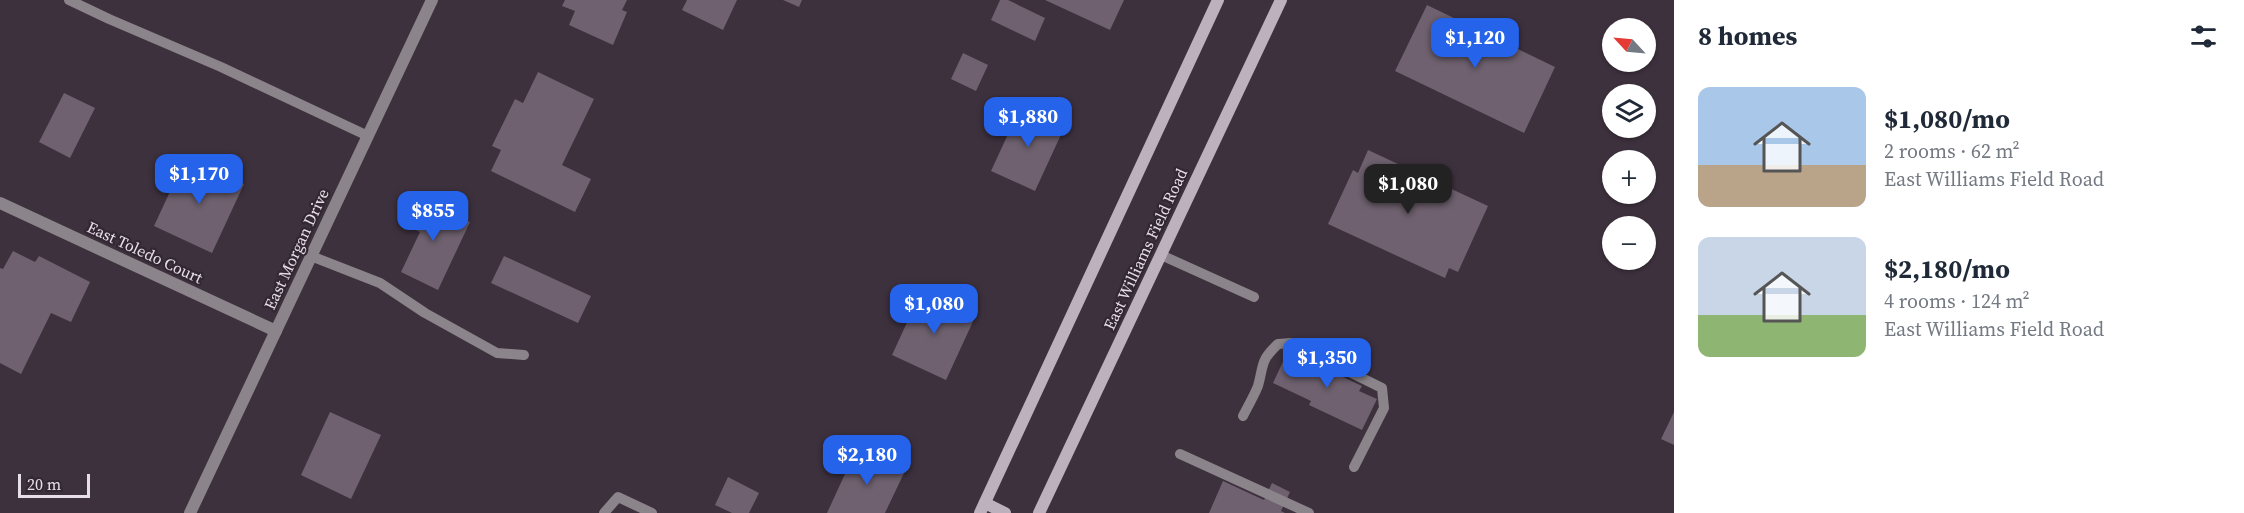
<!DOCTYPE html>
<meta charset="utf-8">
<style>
:root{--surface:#fff;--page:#f2f2f3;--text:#1f2937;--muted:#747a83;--accent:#2563eb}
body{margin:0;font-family:"Source Serif 4",serif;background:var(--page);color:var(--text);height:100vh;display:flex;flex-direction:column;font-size:22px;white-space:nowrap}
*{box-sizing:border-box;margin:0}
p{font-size:20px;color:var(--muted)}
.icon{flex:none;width:33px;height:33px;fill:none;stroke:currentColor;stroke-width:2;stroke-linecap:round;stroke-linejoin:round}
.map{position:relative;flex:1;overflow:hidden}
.details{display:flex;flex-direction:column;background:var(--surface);width:570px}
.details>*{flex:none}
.needle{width:39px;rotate:296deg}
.buttons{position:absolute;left:1602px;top:18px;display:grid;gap:12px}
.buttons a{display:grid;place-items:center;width:54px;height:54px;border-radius:50%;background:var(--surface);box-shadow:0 2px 4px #0004;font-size:30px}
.scale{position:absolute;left:18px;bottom:15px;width:72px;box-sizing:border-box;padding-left:6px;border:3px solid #e7dfe7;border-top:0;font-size:16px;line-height:21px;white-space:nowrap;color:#e7dfe7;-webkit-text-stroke:4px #332733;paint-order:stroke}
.price{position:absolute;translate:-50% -51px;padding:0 14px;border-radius:12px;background:var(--accent);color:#fff;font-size:20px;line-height:39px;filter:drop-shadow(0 2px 3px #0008)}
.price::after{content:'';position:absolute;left:50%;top:36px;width:18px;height:14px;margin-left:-9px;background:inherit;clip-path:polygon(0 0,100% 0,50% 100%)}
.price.on{background:#222;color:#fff}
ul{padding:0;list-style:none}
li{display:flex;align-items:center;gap:18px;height:150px;padding:0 24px}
li span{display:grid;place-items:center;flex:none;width:168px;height:120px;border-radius:12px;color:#555}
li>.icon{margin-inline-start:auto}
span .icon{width:72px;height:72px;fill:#fffc;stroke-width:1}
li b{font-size:26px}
h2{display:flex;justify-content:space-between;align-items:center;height:72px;padding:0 24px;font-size:26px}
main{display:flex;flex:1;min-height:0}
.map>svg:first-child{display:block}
.building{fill:#6f616f}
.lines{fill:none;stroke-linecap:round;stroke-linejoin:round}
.lane{stroke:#8b858b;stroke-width:10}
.street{stroke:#8b858b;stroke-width:12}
.secondary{stroke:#bcb1bc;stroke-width:12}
.labels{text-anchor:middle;stroke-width:4.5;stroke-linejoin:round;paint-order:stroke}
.street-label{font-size:16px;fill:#e7dfe7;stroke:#332733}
</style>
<main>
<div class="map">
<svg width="1674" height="513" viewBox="0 0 1674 513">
<rect width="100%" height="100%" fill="#3d313d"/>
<g class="building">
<polygon points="565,0 627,0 622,10 627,12 613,45 569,25 575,11 562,6"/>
<polygon points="687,0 737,0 723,30 682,10"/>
<polygon points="783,0 802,0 799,7"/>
<polygon points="1000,0 1008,0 1045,18 1035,41 991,20"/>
<polygon points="1045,0 1124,0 1110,30"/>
<polygon points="1427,5 1555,67 1524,133 1395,71"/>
<polygon points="963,53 988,65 976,91 951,79"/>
<polygon points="538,72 594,99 562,165 591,179 575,212 491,171 501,150 492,146 515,99 523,103"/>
<polygon points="64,93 95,108 70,158 39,142"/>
<polygon points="1021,106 1065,126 1035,191 991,171"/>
<polygon points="1368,150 1488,206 1458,272 1449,268 1445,278 1328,224 1353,170 1358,173"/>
<polygon points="186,157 244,184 212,253 154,226"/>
<polygon points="418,197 470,222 438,290 401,272 420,232 405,225"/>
<polygon points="13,251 35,262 39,256 90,282 71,322 51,313 21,374 0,363 0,268 3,269"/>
<polygon points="504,256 591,296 578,323 491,283"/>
<polygon points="922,290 976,315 946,380 892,355"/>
<polygon points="1334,352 1351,360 1343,377 1362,386 1359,391 1377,399 1362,430 1309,405 1311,401 1273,383 1287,353 1324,371"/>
<polygon points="330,412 381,435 351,499 301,475"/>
<polygon points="1674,412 1674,445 1661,439"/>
<polygon points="857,448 905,471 885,513 827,513"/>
<polygon points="728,477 759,493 749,513 732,513 715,505"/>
<polygon points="1223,481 1264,500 1272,483 1290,492 1281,511 1285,513 1209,513"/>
</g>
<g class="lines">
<g class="lane">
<polyline points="69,0 109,19 221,67 368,136"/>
<polyline points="1161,255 1254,297"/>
<polyline points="311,256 380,283 425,313 497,353 524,355"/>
<path d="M1243 416C1248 406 1254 396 1258 386 1264 364 1260 361 1278 344L1291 343 1382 388 1384 408 1354 467"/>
<polyline points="1180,454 1309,513"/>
<polyline points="604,513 618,497 652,513"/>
</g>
<g class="street">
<polyline points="0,203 276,331"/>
<polyline points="190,513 432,0"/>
</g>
<g class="secondary">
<polyline points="985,503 1005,513"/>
<polyline points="980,513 1218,0"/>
<polyline points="1039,513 1281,0"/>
</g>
</g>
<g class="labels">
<g class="street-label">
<text transform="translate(296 249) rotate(-65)" y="6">East Morgan Drive</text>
<text transform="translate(1145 249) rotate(-65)" y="6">East Williams Field Road</text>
<text transform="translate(145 252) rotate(25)" y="6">East Toledo Court</text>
</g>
</g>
</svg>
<div class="buttons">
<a><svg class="needle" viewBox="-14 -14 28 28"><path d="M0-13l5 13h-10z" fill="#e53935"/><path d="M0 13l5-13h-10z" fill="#747a83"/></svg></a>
<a><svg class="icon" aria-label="layers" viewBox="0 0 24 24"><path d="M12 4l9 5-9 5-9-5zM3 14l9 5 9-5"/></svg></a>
<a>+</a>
<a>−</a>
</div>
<div class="scale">20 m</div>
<b class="price" style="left:1475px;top:69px">$1,120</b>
<b class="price" style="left:1028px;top:148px">$1,880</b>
<b class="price" style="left:199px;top:205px">$1,170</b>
<b class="price on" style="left:1408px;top:215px">$1,080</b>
<b class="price" style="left:433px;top:242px">$855</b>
<b class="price" style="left:934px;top:335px">$1,080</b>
<b class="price" style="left:1327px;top:389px">$1,350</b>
<b class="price" style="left:867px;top:486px">$2,180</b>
</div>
<section class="details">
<h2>8 homes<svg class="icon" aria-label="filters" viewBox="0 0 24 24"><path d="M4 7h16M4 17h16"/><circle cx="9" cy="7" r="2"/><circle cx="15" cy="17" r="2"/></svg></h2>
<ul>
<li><span style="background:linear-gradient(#a9c7e8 65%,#b9a48a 0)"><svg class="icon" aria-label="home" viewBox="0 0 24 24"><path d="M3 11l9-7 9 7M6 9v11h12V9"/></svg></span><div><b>$1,080/mo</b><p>2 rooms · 62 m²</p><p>East Williams Field Road</p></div></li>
<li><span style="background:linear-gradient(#c9d6e8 65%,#8fb573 0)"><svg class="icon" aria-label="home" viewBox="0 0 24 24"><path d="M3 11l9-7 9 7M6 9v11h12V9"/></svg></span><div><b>$2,180/mo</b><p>4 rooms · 124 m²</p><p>East Williams Field Road</p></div></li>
</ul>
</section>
</main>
